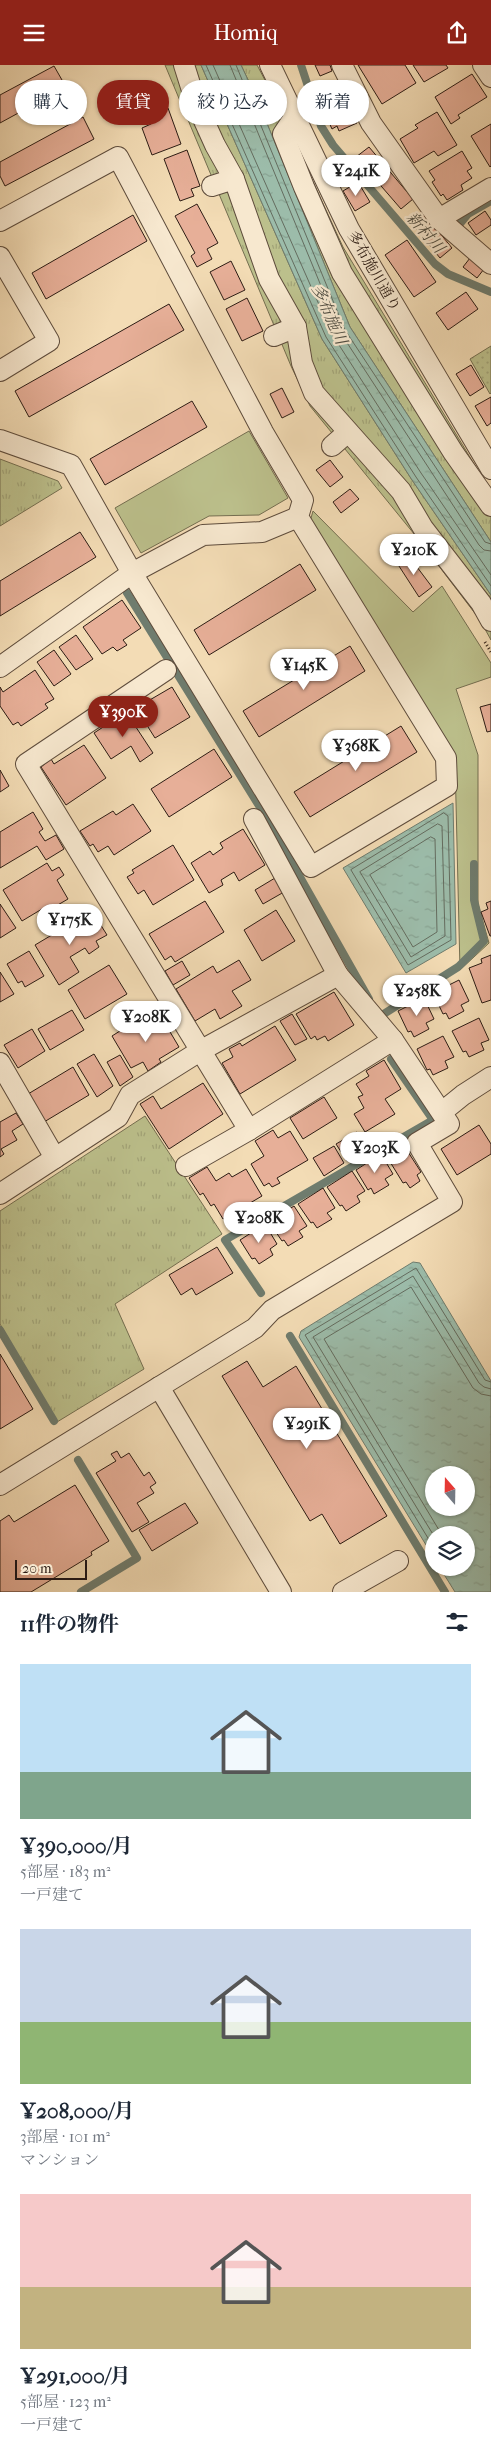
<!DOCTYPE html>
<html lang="ja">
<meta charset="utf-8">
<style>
:root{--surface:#fff;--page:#f6f6f7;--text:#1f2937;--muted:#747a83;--accent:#8f2418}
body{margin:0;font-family:"IM FELL French Canon","Noto Serif JP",serif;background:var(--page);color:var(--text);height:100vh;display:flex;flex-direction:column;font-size:19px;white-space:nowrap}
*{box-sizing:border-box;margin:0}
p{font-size:16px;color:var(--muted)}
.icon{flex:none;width:28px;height:28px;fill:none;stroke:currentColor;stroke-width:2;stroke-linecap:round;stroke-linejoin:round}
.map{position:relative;height:1527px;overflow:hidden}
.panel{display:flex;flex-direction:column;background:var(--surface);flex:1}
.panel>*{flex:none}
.guide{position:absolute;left:15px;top:15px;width:461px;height:45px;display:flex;gap:10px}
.needle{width:32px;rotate:340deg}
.fabs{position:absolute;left:425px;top:1401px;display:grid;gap:10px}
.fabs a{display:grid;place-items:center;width:50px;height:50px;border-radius:50%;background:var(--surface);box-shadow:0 1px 4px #0004;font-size:25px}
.scale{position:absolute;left:15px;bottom:12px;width:72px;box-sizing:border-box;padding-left:5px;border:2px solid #2c1c14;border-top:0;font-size:14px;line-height:18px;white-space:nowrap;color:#2c1c14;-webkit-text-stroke:4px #f7e8cf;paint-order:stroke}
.price{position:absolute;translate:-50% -42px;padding:0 11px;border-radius:18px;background:#fff;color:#222;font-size:16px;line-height:32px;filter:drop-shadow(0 1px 2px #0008)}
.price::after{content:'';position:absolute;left:50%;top:30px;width:15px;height:11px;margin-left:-8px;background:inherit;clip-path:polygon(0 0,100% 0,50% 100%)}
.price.active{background:var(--accent);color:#fff}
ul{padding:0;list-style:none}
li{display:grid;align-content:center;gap:10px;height:265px;padding:0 20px}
li span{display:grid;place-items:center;height:155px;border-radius:0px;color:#555}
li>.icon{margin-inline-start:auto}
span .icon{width:90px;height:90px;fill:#fffc;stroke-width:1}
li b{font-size:21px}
h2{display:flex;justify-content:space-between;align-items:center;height:60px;padding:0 20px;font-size:21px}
.chip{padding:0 18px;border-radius:22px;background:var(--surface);box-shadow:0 1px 4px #0004;font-size:18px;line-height:45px}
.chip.active{background:var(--accent);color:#fff}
header{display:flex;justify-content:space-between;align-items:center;height:65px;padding:0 20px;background:var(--accent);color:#fff;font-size:22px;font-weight:600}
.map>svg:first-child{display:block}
.grass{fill:#bcc08c;stroke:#746e50}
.park{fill:url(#park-tufts);stroke:#746e50}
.garden{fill:url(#garden-dots);stroke:#746e50}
.water{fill:url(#water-ripples);stroke:#6f7c6e;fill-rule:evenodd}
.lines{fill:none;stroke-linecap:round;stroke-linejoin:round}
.shore{stroke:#646c5f;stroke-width:1}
.stream{stroke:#6f7c6e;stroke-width:8}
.building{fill:#e7af98;stroke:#2c1c14}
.street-casing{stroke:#5e4c3c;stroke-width:22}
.path{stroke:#2c1c14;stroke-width:3;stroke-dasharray:1 2.5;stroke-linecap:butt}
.street{stroke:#f7e8cf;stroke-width:20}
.labels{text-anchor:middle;stroke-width:4.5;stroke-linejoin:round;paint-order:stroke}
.street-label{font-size:15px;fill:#2c1c14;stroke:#f7e8cf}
.water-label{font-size:16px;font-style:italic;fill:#4e4c41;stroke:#f7e8cf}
</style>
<header><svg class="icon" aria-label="menu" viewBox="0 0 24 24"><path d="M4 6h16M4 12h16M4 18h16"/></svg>Homiq<svg class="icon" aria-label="share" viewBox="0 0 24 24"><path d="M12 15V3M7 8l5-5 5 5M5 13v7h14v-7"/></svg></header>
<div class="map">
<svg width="491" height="1527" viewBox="0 0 491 1527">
<defs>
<pattern id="park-tufts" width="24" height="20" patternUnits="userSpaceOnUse" patternTransform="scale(1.25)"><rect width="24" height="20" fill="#bcc08c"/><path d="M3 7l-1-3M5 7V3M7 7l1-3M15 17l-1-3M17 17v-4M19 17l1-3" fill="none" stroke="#a2a478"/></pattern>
<pattern id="garden-dots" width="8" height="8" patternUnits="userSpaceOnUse" patternTransform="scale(1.25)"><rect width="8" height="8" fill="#bcc08c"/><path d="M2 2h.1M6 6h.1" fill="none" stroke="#a2a478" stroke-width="1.8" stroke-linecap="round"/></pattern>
<pattern id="water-ripples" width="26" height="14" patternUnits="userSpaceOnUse" patternTransform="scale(1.25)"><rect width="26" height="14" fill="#9cbcaa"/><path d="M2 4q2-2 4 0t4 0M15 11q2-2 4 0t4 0" fill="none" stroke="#87a191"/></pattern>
</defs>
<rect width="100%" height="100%" fill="#f3dcb5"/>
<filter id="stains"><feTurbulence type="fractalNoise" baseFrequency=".004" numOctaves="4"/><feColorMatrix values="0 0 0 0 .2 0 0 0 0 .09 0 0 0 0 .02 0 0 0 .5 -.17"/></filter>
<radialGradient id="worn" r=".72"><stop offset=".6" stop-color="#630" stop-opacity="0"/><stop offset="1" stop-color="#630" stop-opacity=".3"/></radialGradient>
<g class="grass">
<polygon points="249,366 288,433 259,450 209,451 141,488 115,443"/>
<polygon points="313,446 413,547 442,521 491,598 491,612 456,624 478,690 478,839 489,878 460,905 455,695 309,460"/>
</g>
<g class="park">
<polygon points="165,0 201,0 322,274 412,415 491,530 491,575 480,555 419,475 310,341 291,301"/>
<polygon points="241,0 257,0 275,34 343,182 491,427 491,477 350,262 257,34"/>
<polygon points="0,394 58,416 62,423 0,461"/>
<polygon points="145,1051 222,1169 115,1239 144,1304 57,1357 0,1259 0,1146"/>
</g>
<polygon class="garden" points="491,281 491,328 490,329 470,294"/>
<g class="water">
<polygon points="201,0 241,0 257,34 350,262 491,477 491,530 412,415 322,274"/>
<polygon points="453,738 456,879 406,908 343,803"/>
<path d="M413 1197 420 1198 491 1316V1527H455L440 1503 466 1502V1470H434V1493L299 1272 301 1266ZM434 1410H466V1442H434Z"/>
</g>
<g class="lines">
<g class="shore">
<polyline points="206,0 326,272 416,412 491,521"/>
<polyline points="213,0 332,269 421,408 491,510"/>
<polyline points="230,0 340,267 479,480 484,485 491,486"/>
<polyline points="236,0 345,265 485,477 491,479"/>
<polygon points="444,748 448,751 451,875 408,900 351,805"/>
<polygon points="438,759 442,761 445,871 411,892 360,807"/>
<polygon points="431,772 435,774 437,867 413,882 370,810"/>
<polyline points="442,1470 324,1274 411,1222 473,1323 481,1329 491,1331"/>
<polyline points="434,1471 313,1272 413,1211 479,1318 484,1322 491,1324"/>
<polyline points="434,1483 305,1270 416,1203 485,1315 491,1317"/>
</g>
<g class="stream">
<polyline points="301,0 321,61 333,80 435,199 448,209 491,227"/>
<polyline points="459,160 468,149 491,136"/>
<polyline points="127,528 266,752 369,934"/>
<polyline points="379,952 458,902 484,876 474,835 474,799"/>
<polyline points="261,1228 225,1175 433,1055 391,994"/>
<polyline points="0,1265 54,1356"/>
<polyline points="290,1271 445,1527"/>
<polyline points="78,1395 137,1493 81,1527"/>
</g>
</g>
<g class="building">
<polygon points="315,0 330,0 332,6 320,11"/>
<polygon points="358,0 405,0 416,18 382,39"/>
<polygon points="413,0 446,0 448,3 424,17"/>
<polygon points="54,1 66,22 0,58 0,30"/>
<polygon points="472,9 487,32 458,50 460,53 451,59 435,32"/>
<polygon points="341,23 357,58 339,66 337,61 332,64 318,33"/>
<polygon points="168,43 181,79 152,90 142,63 151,59 148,51"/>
<polygon points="437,47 457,80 438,91 434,86 414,98 400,74 418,63 415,60"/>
<polygon points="83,52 94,74 5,121 0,111 0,97"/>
<polygon points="491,59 491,101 490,102 471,71"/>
<polygon points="369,82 413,134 401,144 356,92"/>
<polygon points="187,85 200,121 191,124 194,131 180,136 164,94"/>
<polygon points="462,86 472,103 467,106 472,113 461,120 463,125 447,135 443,129 441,131 432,117 435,115 429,106"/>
<polygon points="358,117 370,137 355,146 343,126"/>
<polygon points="197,139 218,178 207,184 212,194 197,202 191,191 195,188 175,151"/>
<polygon points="485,146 491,155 491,160 476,170 468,158"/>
<polygon points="423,147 452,183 440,193 411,157"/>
<polygon points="133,150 147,176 46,234 32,208"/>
<polygon points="407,175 436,217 414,232 385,190"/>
<polygon points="470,193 484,204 477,213 463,202"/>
<polygon points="231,196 245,225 224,235 210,207"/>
<polygon points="466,227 478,244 448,265 436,248"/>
<polygon points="247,233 263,266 242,276 226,244"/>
<polygon points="169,239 184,265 29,352 15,326"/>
<polygon points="471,300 484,322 470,331 456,309"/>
<polygon points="282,323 294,347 282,353 270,329"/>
<polygon points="491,332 491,358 487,361 475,341"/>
<polygon points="192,336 207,362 105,420 90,394"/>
<polygon points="330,395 343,412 330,422 316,405"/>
<polygon points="350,424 359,434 341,448 333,437"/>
<polygon points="80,467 96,492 0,551 0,516"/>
<polygon points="408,490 432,522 419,532 397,498"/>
<polygon points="300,499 316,525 209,590 194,565"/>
<polygon points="122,535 141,563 123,575 127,580 117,586 113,582 102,589 83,562"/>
<polygon points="76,570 93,594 76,605 59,582"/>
<polygon points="350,581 365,606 259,672 243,646"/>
<polygon points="54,585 71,609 54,621 37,597"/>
<polygon points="35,605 54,634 45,639 48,643 21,661 18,657 13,660 0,641 0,622 3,627"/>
<polygon points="172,622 190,652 155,673 136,643"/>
<polygon points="491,639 491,666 487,667 480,642"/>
<polygon points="126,647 153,688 140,697 131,681 111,694 94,668"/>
<polygon points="401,661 417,687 310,752 294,727"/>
<polygon points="84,680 106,713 66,740 41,702 51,694 54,699"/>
<polygon points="214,684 232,712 169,752 151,724"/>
<polygon points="0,705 9,721 0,727"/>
<polygon points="133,739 151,766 114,790 108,781 98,787 93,779 90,781 80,766 113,746 116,750"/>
<polygon points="33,747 43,764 39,767 45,776 56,770 64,784 46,795 37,781 0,803 0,767"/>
<polygon points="243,764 265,800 239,816 234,807 221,815 223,820 209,828 191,798 210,786 213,790 223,783 220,778"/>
<polygon points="173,780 194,815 153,840 144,825 138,829 127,812 134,808 132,805"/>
<polygon points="47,798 52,806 59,802 64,810 57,815 68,834 44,848 42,844 22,856 3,825"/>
<polygon points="275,813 284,827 263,839 255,825"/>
<polygon points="205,836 224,867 175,897 171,891 165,895 149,869"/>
<polygon points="491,836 491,871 490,871 481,847 488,844 486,838"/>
<polygon points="0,839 16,863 0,873"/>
<polygon points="276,845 295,876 262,896 244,865"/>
<polygon points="92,846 107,870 96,876 99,882 89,889 85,883 70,892 79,907 59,920 35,880"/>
<polygon points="29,886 44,911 25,922 22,916 18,918 7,899"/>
<polygon points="491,890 491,935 482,938 469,903 482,898 481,894"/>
<polygon points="239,895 251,915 232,926 242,941 220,954 215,944 195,956 176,924 213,901 217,908"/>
<polygon points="182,896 190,910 173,920 165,906"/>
<polygon points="109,900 127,929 85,954 68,925"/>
<polygon points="0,907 14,929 0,937"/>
<polygon points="459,915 469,936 461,940 464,946 449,954 446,948 443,949 433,928"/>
<polygon points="334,927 354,960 328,976 325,971 317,975 315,971 311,974 296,949"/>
<polygon points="424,933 434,954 426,958 429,964 414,972 411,966 408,967 398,946"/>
<polygon points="72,945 84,965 50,985 38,964"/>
<polygon points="292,949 307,974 295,980 280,956"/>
<polygon points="160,950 179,982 159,994 161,997 148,1006 143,997 131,1003 112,971 131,959 135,965"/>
<polygon points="479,953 489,975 481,978 484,985 469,992 466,986 463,987 452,966"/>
<polygon points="275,961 296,995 240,1029 222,998 233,992 229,984 240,978 242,981"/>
<polygon points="32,964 45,986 18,1003 4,980"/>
<polygon points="443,971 454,992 445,996 448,1003 433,1010 430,1004 427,1005 417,984"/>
<polygon points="94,989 113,1021 97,1032 77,999"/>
<polygon points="120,990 133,1012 120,1021 107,997"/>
<polygon points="384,995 401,1024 385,1034 395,1049 365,1067 354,1049 364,1043 358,1032 363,1030 356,1019 369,1011 366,1006"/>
<polygon points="73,1002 89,1030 44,1057 28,1029"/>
<polygon points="203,1018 223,1049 169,1084 140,1039 153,1031 161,1044"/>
<polygon points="324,1032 337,1053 303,1074 290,1053"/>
<polygon points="16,1048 23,1059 12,1066 17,1075 1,1084 4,1089 0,1092 0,1057"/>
<polygon points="479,1060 491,1079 491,1089 457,1110 441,1084"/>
<polygon points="273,1065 278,1073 290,1066 308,1095 277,1113 280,1118 272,1122 269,1118 264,1121 251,1099 264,1091 255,1076"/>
<polygon points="357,1067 367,1084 347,1096 336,1079"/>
<polygon points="401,1076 421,1107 417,1110 420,1116 410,1123 406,1117 403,1118 384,1087"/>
<polygon points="334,1081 344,1098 324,1111 313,1093"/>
<polygon points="381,1089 393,1109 385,1114 389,1120 374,1129 371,1123 368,1125 356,1105"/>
<polygon points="207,1102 216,1116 229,1108 232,1112 246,1104 262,1131 223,1154 214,1139 211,1141 203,1128 200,1130 189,1113"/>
<polygon points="352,1106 365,1126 357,1131 360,1137 346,1146 342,1140 340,1141 327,1122"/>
<polygon points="323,1123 335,1143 327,1148 332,1154 317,1163 313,1157 311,1158 298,1139"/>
<polygon points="294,1141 307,1161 299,1166 303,1172 288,1181 284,1175 282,1176 269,1157"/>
<polygon points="265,1159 277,1179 270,1184 273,1190 259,1199 255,1193 252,1194 240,1175"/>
<polygon points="217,1182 233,1208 196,1230 192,1223 181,1230 169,1210"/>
<polygon points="0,1289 33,1344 0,1364"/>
<polygon points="247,1296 263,1322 296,1301 387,1451 340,1479 322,1449 310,1456 222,1311"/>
<polygon points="117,1386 121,1393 129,1388 144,1411 149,1407 156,1418 150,1422 154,1428 137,1438 149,1457 132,1467 96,1408 116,1396 111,1389"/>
<polygon points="75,1420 109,1476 91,1487 92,1490 31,1527 0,1527 0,1456 9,1450 14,1457"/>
<polygon points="185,1438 198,1458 152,1486 139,1465"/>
</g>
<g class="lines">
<defs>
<g id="street">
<polyline points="184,0 196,38 215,80 234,114 269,214 296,262 302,298 314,328 401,426 423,463 481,538 491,556"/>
<polyline points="270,0 349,164 491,404"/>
<polyline points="342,0 371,58 439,154 491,199"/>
<polyline points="483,0 491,12"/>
<polyline points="295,51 283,69 304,122 342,208 453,387 491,441"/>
<polyline points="212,121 234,114"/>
<polyline points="439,154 491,123"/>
<polyline points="0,156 118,92 263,367 303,435 298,452 446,693 447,721 311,802 132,508 71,400 0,375"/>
<polyline points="0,192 49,276 0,306"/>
<polyline points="274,271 296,262"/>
<polyline points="332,381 348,367"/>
<polyline points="0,602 132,508 203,470 262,467 298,452"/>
<polyline points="166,605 26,699 249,1065"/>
<polyline points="254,754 338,910"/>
<polyline points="0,998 55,1093"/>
<polyline points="442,1047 463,1030 491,1012"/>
<polyline points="186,1101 249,1065 393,975"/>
<polyline points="0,1129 118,1052 130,1030 200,986 338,910 393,975 449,1059 417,1078 452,1137 272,1245 255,1263 0,1420"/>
<polyline points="159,1322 281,1527"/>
<polyline points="343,1527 398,1496"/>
</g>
</defs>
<use href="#street" class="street-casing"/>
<polyline class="path" points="485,577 491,587"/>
<use href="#street" class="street"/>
</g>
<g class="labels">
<g class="street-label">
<text transform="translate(374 206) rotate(60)" y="5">多布施川通り</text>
</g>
<g class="water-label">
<text transform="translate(426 167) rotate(49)" y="6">新村川</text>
<text transform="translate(330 249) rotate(66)" y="6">多布施川</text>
</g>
</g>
<rect width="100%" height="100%" filter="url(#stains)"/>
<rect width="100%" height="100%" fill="url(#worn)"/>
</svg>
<div class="fabs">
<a><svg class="needle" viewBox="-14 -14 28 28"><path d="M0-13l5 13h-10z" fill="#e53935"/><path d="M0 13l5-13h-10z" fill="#747a83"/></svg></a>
<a><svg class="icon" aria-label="layers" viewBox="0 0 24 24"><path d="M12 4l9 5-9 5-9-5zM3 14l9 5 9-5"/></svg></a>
</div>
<div class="scale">20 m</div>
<b class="price" style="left:356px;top:132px">¥241K</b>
<b class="price" style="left:414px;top:511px">¥210K</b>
<b class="price" style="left:304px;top:626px">¥145K</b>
<b class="price active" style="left:123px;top:673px">¥390K</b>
<b class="price" style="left:356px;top:707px">¥368K</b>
<b class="price" style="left:70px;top:881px">¥175K</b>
<b class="price" style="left:417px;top:952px">¥258K</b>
<b class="price" style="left:146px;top:978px">¥208K</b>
<b class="price" style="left:375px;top:1109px">¥203K</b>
<b class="price" style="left:259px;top:1179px">¥208K</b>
<b class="price" style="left:307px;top:1385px">¥291K</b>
<div class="guide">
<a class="chip">購入</a>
<a class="chip active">賃貸</a>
<a class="chip">絞り込み</a>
<a class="chip">新着</a>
</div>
</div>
<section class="panel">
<h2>11件の物件<svg class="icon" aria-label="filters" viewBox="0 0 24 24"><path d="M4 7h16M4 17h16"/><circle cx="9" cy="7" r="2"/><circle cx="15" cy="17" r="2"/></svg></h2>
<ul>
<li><span style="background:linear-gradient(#bfe0f5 70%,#7fa58c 0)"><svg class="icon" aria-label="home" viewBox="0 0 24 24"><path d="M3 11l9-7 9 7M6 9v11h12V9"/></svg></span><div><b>¥390,000/月</b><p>5部屋 · 183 m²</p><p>一戸建て</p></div></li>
<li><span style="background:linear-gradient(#c9d6e8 60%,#8fb573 0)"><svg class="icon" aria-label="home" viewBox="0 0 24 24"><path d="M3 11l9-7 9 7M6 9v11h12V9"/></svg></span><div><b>¥208,000/月</b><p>3部屋 · 101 m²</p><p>マンション</p></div></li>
<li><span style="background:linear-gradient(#f6c9c9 60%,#c2b280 0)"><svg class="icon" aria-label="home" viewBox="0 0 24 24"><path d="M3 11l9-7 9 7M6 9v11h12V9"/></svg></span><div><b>¥291,000/月</b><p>5部屋 · 123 m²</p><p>一戸建て</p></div></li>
</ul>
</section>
